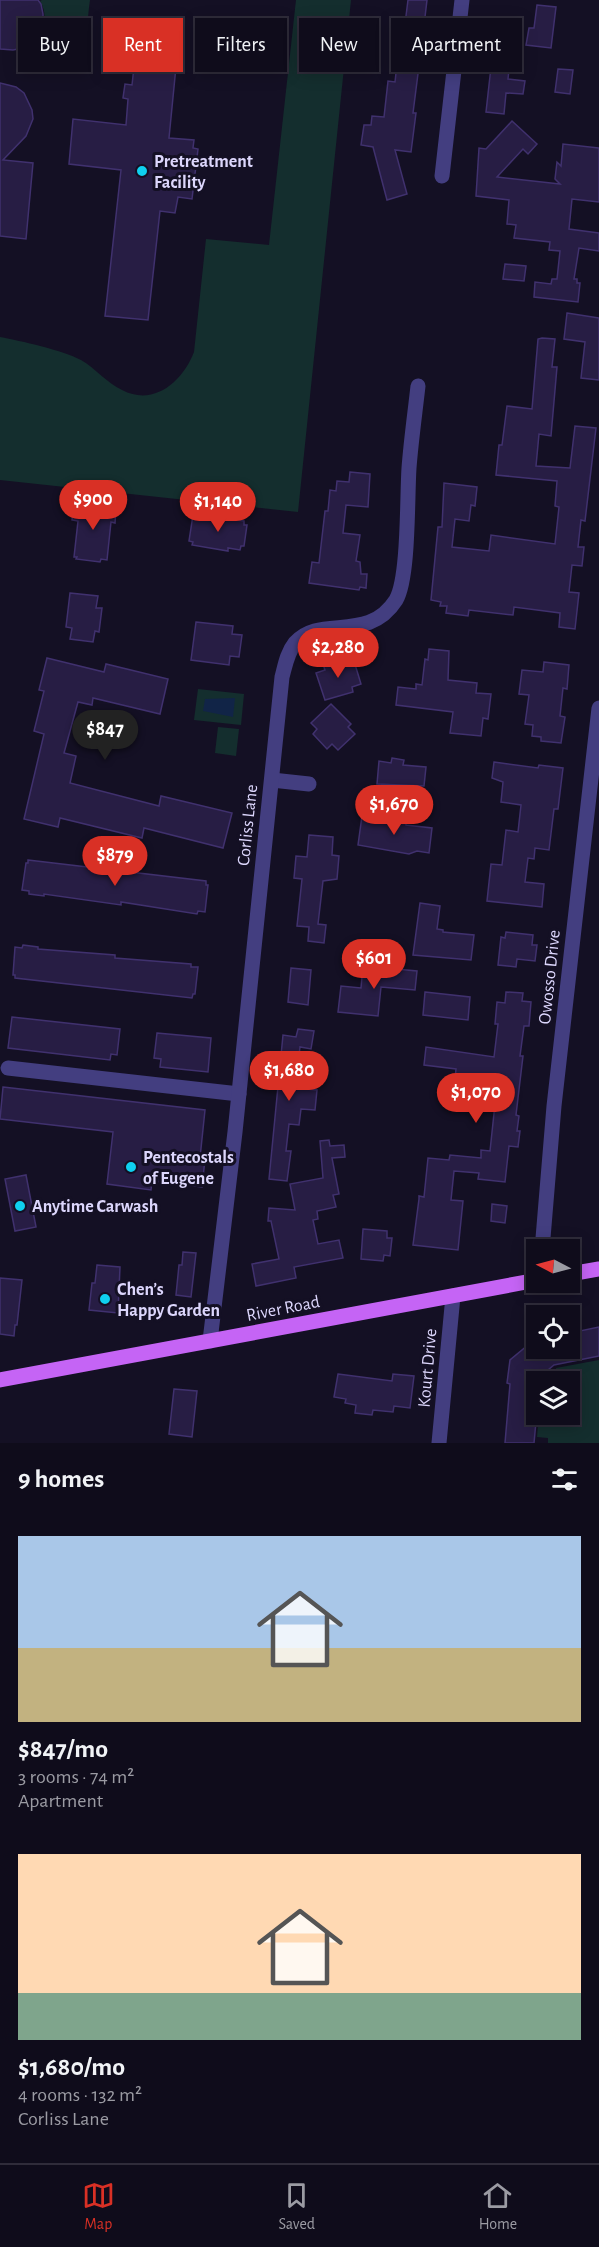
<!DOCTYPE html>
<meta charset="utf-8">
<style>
:root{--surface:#0f0c1b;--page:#1d1a28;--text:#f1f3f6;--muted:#9b9ba3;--line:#2f2c3a;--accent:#d93025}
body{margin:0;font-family:"Alegreya Sans",sans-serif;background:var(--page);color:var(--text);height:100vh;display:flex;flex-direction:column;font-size:22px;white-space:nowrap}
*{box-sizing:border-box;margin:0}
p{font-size:20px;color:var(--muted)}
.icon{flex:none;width:33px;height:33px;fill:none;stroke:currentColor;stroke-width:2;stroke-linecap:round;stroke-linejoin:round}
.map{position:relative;height:1443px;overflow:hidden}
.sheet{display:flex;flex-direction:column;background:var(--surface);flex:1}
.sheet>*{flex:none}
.guide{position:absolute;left:18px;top:18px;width:564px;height:54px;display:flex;gap:12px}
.needle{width:39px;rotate:276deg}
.fabs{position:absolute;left:526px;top:1239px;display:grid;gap:12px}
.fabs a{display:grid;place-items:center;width:54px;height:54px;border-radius:0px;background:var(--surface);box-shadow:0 3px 15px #0003,0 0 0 2px var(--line);font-size:30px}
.price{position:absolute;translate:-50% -51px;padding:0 14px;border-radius:21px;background:var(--accent);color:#fff;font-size:20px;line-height:39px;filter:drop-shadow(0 2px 3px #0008)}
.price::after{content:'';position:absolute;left:50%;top:36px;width:18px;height:14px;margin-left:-9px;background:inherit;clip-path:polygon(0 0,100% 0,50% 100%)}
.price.current{background:#222;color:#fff}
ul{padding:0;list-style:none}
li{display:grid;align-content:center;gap:12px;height:318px;padding:0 18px}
li span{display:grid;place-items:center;height:186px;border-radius:0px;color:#555}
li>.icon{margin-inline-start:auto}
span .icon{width:108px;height:108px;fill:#fffc;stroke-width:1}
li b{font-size:26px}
h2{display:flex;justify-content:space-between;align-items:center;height:72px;padding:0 18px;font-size:26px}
.chip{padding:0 21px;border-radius:0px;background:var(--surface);box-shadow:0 3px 15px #0003,0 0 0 2px var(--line);font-size:21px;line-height:54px}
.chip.current{background:var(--accent);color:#fff}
.tabs{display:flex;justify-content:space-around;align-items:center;height:84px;border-top:2px solid var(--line);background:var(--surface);font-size:16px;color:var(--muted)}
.tabs a{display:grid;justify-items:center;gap:3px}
.tabs .current{color:var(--accent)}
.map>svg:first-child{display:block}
.green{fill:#142e2e}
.water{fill:#112447}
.building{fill:#271d44;stroke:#40316e;stroke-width:1.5}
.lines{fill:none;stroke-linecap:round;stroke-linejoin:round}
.minor{stroke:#433e80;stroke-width:15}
.major{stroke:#c564f5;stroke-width:15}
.poi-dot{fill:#0fd0ef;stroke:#141024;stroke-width:2}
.labels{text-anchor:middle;stroke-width:6;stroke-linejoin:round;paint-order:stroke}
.poi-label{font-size:18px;font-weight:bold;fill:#dcd6fc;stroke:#141024;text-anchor:start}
.street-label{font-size:18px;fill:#dcd6fc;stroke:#141024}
</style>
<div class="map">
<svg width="599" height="1443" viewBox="0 0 599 1443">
<rect width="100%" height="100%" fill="#141024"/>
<g class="green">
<path d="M42 0H90C87 20 87 48 76 65L52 63 32 43C44 32 49 16 40 1Z"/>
<path d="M296 0H351L298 512 0 480V337C21 341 62 350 81 360 95 368 107 383 122 390 154 407 183 381 194 352L206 239 269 245Z"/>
<polygon points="198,689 244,694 241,725 194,720"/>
<polygon points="218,727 239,729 236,756 215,753"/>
<polygon points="599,1360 599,1443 548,1443 548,1438 537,1437 539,1415 570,1414 570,1382 558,1381 556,1368"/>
</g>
<polygon class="water" points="235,698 233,717 203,711 205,699"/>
<g class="building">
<polygon points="0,0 38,0 41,4 43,14 43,24 32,42 23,48 13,50 0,49"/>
<polygon points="408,0 427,0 423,34 404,32"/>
<polygon points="537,5 556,7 551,48 526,45 529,28 534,28"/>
<polygon points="139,22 180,26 169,138 194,140 193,148 198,149 192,199 178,197 175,213 160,211 148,320 105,316 121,170 69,164 73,119 126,125 128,99 123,98 125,84 132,85"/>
<polygon points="398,55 420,58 413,113 416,113 411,152 395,150 407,194 387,200 373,147 361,145 364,125 371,125 372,116 384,117 388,81 395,82"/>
<polygon points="491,67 509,69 508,79 525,81 523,94 506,93 504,114 486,112"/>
<polygon points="558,69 573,70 570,94 555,92"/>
<polygon points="0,83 16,87 24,93 32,110 33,119 26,136 3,160 33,163 26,239 0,236"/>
<polygon points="512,121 537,144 528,154 523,149 497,177 560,184 555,179 557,162 561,166 563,144 599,148 599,202 572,199 569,229 599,233 599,251 579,248 574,279 577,279 577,283 580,283 578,302 534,297 535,282 551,284 552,279 557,279 560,251 549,250 550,242 514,238 516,225 507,224 509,200 476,196 479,148 486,149"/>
<polygon points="505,264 526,266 524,281 503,279"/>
<polygon points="567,313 599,318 599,380 581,378 585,342 564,339"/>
<polygon points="542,338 555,339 552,367 557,367 551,436 539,434 536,466 570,468 575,426 596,428 585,521 581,520 578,547 584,547 582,566 572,565 569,592 579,593 575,629 559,627 560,613 514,607 513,615 469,610 468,616 446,613 447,606 440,606 441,602 431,600 438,527 442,527 444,483 477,487 475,506 471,505 469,521 455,519 452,547 489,551 491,535 555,544 559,507 555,506 557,481 496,475 499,445 502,445 507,406 532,409 538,339"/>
<polygon points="350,472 370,474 368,507 346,505 343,533 360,535 356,561 360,562 361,574 367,574 366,588 360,587 359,590 309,583 312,562 319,563 325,511 328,511 330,490 336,491 337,481 349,482"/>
<polygon points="86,501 107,503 106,509 116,510 115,523 111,522 107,560 101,559 100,562 76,559 77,557 74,557 78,521 72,520 74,507 85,508"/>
<polygon points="193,515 209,516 244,521 244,525 247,525 244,546 241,546 240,550 228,548 228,551 192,545 193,542 189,541"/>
<polygon points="70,593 98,596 96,608 102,608 99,632 95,631 93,642 70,639 72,628 66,627"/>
<polygon points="196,622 233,626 232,634 242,635 239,657 230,656 229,665 191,660"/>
<polygon points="429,649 449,651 448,680 477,683 476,693 491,694 488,719 483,718 481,736 450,733 453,712 396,705 398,687 416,689 416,684 422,685 425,659 428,660"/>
<polygon points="47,658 104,672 106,664 168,679 160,714 93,698 92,705 78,702 64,753 76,756 70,783 159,806 161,796 232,813 223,848 144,828 142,838 60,818 58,827 24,819 44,734 34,731 44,691 39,690"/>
<polygon points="344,658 346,664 354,661 361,684 352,687 353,692 325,700 316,673 325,670 323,664"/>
<polygon points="544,662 569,665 567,689 563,688 560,716 565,717 561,743 541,741 541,737 532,736 533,725 525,724 529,695 519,694 522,670 543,672"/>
<polygon points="331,704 351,724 348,727 355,734 338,750 332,744 327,749 313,734 317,729 311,723"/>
<polygon points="392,758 404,760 403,765 426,767 424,786 377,784 379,761 391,763"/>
<polygon points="494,762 538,768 539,765 563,768 558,809 554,809 549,850 535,848 534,859 528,858 525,882 544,884 542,907 487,901 491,864 502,865 506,830 518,832 521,805 501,802 503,782 492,778"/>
<polygon points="362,816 406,822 406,825 432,828 429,853 417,851 409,854 358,845"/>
<polygon points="309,835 333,837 332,855 339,856 337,879 323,881 318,924 326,925 324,943 308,941 309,927 297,926 302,879 294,878 296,856 307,857"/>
<polygon points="28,860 206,881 206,885 208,885 205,912 198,911 197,914 121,902 121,905 44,894 44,896 29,894 29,891 22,890 26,863 28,863"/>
<polygon points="420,903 440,906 437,929 443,930 443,932 474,935 471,960 413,955"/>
<polygon points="506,932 533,935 532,945 537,945 535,961 517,959 516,967 498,965 501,937 505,938"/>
<polygon points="23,945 38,947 38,949 115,955 115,958 191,964 191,967 198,967 195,994 193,994 192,998 15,978 15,975 13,975 15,947 22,948"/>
<polygon points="363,966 417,971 415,990 381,987 378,1016 338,1012 341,986 361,988"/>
<polygon points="291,968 311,970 308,1005 288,1002"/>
<polygon points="425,992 470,997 468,1020 423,1015"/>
<polygon points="506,992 523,993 522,1001 531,1002 529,1026 524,1026 520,1056 523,1056 516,1115 519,1116 517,1131 520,1131 518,1147 509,1146 505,1182 478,1179 479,1173 454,1171 451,1200 463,1201 458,1250 413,1245 419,1199 419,1196 424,1197 428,1158 449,1160 450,1155 481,1158 481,1150 490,1151 497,1085 455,1079 456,1069 424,1065 426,1047 494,1057 498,1024 495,1024 497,1002 505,1003"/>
<polygon points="12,1017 120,1029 117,1055 111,1054 110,1060 8,1048"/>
<polygon points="298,1029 314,1031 311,1049 300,1047 295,1088 317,1090 315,1110 301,1109 299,1125 289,1124 286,1151 291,1151 287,1181 269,1179 283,1035 296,1037"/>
<polygon points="157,1033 211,1038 208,1072 160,1067 161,1059 154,1058"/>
<polygon points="3,1087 205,1110 200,1158 205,1159 202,1187 152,1181 151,1190 107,1184 113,1132 0,1119"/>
<polygon points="329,1140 330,1146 344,1145 345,1157 332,1158 339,1194 333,1195 336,1207 317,1211 318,1219 313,1220 318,1244 339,1240 343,1258 294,1267 296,1278 256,1286 252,1264 279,1259 271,1221 268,1221 269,1208 295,1210 290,1184 323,1178 320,1141"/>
<polygon points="26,1175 36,1227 15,1231 5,1179"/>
<polygon points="492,1204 507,1206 505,1223 491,1221"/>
<polygon points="363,1229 387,1231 387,1238 392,1238 390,1256 384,1255 383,1261 361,1259"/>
<polygon points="183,1252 196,1253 191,1297 176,1295 179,1265 182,1265"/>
<polygon points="97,1265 120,1267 118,1313 89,1310 92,1283 95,1283"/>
<polygon points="0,1278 22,1280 17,1325 15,1325 14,1336 0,1334"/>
<polygon points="599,1327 599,1356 554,1365 541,1376 540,1382 537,1382 537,1411 534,1443 505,1443 510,1384 507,1383 510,1360 534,1340 537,1344 537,1348 570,1348 570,1333"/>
<polygon points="338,1374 392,1381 393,1374 414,1376 410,1408 394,1406 393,1412 373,1410 372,1415 355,1413 356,1405 345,1403 346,1399 334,1397"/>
<polygon points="174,1389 197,1391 192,1437 169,1434"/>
</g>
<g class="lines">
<g class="minor">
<polyline points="442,176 462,0"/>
<polyline points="272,780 309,784"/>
<polyline points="8,1068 239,1094"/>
<polyline points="542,1250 554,1106 599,708"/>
<path d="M210 1341 235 1132 282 677C285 666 287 653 295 643 320 614 368 644 396 600 409 578 407 497 409 468 411 441 415 413 418 386"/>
<polyline points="439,1443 453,1296"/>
</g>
<g class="major">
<polyline points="570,1274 599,1269"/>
<polyline points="0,1380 537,1280"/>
</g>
</g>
<g class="poi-dot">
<circle cx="142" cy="171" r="6"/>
<circle cx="131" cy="1167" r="6"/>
<circle cx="20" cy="1206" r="6"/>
<circle cx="105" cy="1299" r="6"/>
</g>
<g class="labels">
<g class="poi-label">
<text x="154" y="167">Pretreatment<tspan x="154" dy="21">Facility</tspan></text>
<text x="143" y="1163">Pentecostals<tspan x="143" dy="21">of Eugene</tspan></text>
<text x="32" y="1212">Anytime Carwash</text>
<text x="117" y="1295">Chen’s<tspan x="117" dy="21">Happy Garden</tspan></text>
</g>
<g class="street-label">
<text transform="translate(247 825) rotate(-84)" y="6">Corliss Lane</text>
<text transform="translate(549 977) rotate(-84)" y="6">Owosso Drive</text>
<text transform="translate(283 1308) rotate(-11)" y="6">River Road</text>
<text transform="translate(427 1368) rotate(-85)" y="6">Kourt Drive</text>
</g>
</g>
</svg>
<div class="fabs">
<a><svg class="needle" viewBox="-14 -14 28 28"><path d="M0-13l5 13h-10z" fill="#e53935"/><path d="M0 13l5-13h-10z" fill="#9b9ba3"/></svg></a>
<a><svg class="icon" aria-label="locate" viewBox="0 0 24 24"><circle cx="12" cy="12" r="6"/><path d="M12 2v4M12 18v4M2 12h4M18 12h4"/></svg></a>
<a><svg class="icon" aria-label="layers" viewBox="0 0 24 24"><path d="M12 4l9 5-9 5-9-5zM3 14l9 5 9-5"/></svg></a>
</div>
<b class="price" style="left:93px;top:531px">$900</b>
<b class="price" style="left:218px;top:533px">$1,140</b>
<b class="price" style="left:338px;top:679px">$2,280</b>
<b class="price current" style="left:105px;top:761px">$847</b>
<b class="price" style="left:394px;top:836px">$1,670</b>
<b class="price" style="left:115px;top:887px">$879</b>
<b class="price" style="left:374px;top:990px">$601</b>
<b class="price" style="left:289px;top:1102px">$1,680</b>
<b class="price" style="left:476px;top:1124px">$1,070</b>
<div class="guide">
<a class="chip">Buy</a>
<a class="chip current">Rent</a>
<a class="chip">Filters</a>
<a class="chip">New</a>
<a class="chip">Apartment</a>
</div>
</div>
<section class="sheet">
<h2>9 homes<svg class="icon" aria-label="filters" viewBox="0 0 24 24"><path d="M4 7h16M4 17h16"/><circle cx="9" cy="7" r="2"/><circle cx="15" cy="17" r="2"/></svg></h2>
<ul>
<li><span style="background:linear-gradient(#a9c7e8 60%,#c2b280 0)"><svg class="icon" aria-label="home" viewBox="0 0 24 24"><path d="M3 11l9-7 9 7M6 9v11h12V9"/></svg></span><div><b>$847/mo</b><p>3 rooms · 74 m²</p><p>Apartment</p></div></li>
<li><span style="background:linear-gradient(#ffd9b3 75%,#7fa58c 0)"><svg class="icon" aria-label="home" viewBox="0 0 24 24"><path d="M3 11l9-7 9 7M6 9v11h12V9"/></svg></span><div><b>$1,680/mo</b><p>4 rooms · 132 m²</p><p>Corliss Lane</p></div></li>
</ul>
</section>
<nav class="tabs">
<a class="current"><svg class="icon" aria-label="map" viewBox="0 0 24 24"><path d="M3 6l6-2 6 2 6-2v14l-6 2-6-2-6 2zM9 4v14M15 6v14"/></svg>Map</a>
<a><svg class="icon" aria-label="saved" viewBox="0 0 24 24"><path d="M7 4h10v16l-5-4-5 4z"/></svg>Saved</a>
<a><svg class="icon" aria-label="home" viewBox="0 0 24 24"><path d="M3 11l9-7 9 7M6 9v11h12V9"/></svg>Home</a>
</nav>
